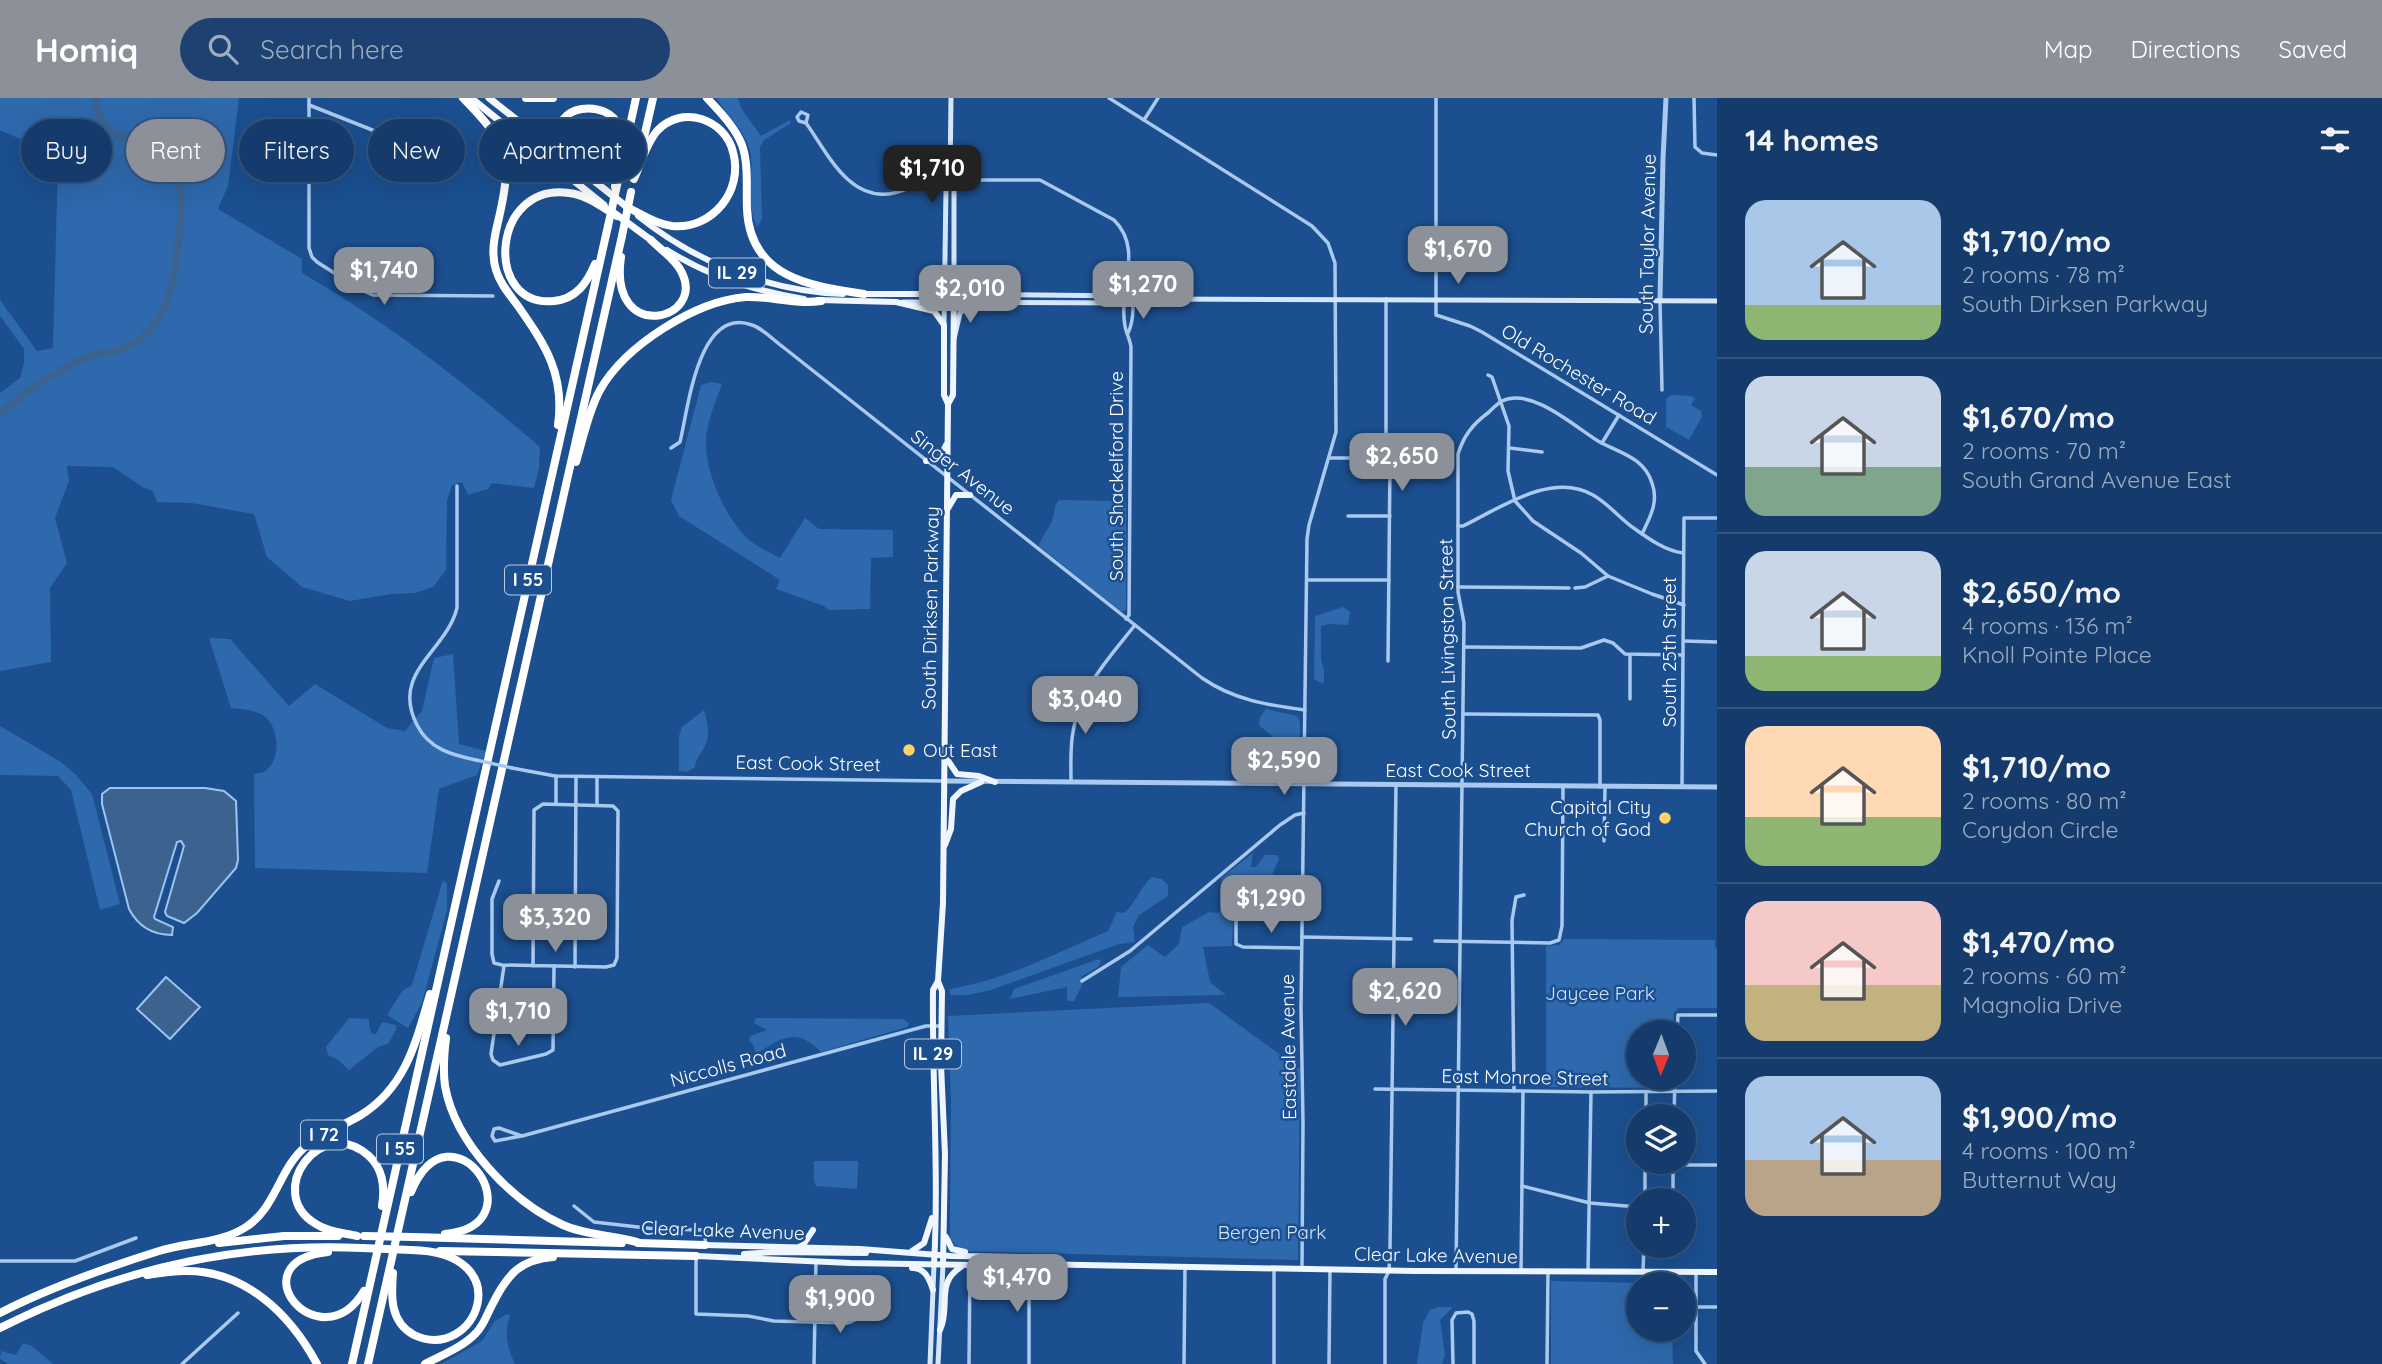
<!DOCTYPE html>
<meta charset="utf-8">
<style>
:root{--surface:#143b6b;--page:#1d4271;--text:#f1f3f6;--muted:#9dadc1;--line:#33557e;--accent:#8c9099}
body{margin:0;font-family:Quicksand,sans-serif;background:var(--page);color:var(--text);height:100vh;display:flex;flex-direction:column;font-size:26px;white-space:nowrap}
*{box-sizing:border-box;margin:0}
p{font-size:23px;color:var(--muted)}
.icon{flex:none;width:38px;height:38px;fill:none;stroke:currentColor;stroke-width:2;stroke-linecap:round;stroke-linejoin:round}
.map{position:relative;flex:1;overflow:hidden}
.details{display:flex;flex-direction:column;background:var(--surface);width:665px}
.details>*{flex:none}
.hud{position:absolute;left:21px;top:21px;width:665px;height:63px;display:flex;gap:14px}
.needle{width:46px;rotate:181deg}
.tools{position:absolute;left:1626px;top:922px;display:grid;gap:14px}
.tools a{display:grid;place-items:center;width:70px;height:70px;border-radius:50%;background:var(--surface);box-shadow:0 7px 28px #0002,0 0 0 2px var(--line);font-size:35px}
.price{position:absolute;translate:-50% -60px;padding:0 16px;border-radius:14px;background:var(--accent);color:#fff;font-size:23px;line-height:46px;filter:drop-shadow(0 2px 4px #0008)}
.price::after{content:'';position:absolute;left:50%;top:42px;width:21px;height:16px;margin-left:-10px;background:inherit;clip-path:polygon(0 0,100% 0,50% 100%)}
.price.selected{background:#222;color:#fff}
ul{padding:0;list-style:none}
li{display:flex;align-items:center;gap:21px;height:175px;padding:0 28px}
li+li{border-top:2px solid var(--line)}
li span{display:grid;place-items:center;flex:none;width:196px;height:140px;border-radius:21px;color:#555}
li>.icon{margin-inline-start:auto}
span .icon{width:84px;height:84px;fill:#fffc;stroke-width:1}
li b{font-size:30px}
h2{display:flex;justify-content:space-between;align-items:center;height:84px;padding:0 28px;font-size:30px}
.tag{padding:0 24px;border-radius:32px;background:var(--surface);box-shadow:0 7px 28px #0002,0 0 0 2px var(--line);font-size:24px;line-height:63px}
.tag.selected{background:var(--accent);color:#fff}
header{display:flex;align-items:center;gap:42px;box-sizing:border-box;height:98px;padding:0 35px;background:var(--accent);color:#fff}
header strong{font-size:33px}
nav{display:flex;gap:38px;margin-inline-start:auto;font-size:24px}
.search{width:490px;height:63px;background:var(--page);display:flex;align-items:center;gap:18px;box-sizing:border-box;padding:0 24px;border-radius:38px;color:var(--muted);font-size:26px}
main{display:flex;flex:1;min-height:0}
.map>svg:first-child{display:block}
.green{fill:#2e69ad}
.water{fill:#3c6290;stroke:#9cc4f0;stroke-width:2}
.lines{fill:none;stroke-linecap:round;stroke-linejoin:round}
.river{stroke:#3c6290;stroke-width:7}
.minor{stroke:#a9c9ee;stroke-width:3.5}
.tertiary{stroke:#a9c9ee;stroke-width:5}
.secondary{stroke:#d6e6fa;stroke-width:5}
.primary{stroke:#f0f6ff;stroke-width:6}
.trunk{stroke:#f8faff;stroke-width:7}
.motorway{stroke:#fff;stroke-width:8}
.minor-bridge{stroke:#a9c9ee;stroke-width:3.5}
.motorway-bridge{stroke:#fff;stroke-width:8}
.poi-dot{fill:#ffd166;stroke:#1b4f8f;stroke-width:2.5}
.labels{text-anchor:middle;stroke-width:5;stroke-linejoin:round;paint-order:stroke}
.shield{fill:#1b4f8f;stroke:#bbcadd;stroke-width:2}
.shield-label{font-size:18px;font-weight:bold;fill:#fff}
.street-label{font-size:19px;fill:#fff;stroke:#1b4f8f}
.poi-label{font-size:19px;fill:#fff;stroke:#1b4f8f;text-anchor:start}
.park-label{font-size:19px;fill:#cfe3fa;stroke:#1b4f8f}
</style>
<header>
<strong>Homiq</strong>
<div class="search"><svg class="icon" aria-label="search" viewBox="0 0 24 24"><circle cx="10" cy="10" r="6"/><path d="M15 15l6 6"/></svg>Search here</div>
<nav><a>Map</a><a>Directions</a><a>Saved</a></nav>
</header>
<main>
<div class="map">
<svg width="1717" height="1266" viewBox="0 0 1717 1266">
<rect width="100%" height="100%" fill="#1b4f8f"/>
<g class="green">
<path d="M0 0H239L228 88 218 111 302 161V175C387 224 465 285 540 349L539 370 534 390 492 385 488 391 468 397 462 384 452 387 447 402 446 472 433 489 415 495 391 496 350 503 302 489 267 459 254 416 191 405 157 404 153 393 144 390 113 369 67 368 69 383 55 420 67 465 50 490 51 564 0 573V295L20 280 24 265V251L0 218V202L37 253 53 250 58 64 43 51 0 32Z"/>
<path d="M716 0H738L741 10 761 38 790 22 791 25 764 42 760 49 762 121 757 129C746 107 753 81 751 57 748 37 727 16 716 0Z"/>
<path d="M711 284 722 286C715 306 705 327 706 349 708 380 725 419 748 441 757 449 769 454 780 460L805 420 819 431 893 432V459L871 460 870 511 829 512 824 508 776 491 780 482 679 418 671 402 701 287Z"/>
<polygon points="1671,297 1691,298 1695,300 1691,307 1701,313 1702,319 1689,342 1666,329 1666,301"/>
<path d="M1059 402 1121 403 1126 405V511L1124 514 1119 512 1039 448C1041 439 1050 430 1053 420 1055 412 1054 408 1059 402Z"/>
<polygon points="1343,509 1350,514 1348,527 1329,526 1321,528 1321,562 1324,571 1324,584 1321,585 1314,581 1315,518"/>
<path d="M209 540 230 541 289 608 315 586 387 630 405 633 422 613 434 560 453 556 459 646 486 653 477 677 439 691 427 775 255 770 254 676C258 675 262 675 265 673 282 662 279 628 264 618 253 611 242 611 231 610Z"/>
<polygon points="1266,611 1297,618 1300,624 1300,650 1274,640 1259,627 1260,619"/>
<path d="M704 612C707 624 711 636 705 648 701 656 696 660 695 669L687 674 679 673V638L682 629Z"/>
<polygon points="0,628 61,664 76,677 92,696 120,806 100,812 71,692 58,678 0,677"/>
<polygon points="1253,755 1251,769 1256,769 1265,757 1277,757 1279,761 1272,777 1258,780 1235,780 1232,848 1203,849 1210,884 1226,897 1118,899 1121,869 1148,847 1165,859 1179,846 1182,829 1209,814 1218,815 1222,812 1221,780"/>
<path d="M1152 779 1162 781 1168 787V798L1139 817 1133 829 1135 844 1119 846 991 892 969 897H950V891C1006 882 1056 855 1108 833L1117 814 1124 815C1136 805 1140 789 1152 779Z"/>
<polygon points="443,782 447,786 447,812 422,905 408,930 387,917 402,893 412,887"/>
<polygon points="1564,841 1715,842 1715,850 1717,851 1717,910 1678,910 1677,913 1674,914 1673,934 1638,934 1638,980 1671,980 1671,990 1546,989 1546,848 1559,847"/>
<polygon points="1099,861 1101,864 1098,869 1081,879 1082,887 1074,903 1067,903 1067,889 1010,901 1014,891"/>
<polygon points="1209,905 1300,971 1298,1162 962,1153 950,1142 951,1004 948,918"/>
<polygon points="349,920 369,921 369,929 372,936 376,936 382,924 396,927 396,932 388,946 378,949 349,972 337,961 328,957 326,949"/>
<path d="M756 920 903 921 909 925 907 929 821 954C796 928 781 940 755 957L754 948 749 942 750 938 767 932 754 925Z"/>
<polygon points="814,1063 858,1063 857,1091 816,1088 814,1083"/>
<polygon points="1551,1183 1644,1185 1638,1186 1638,1232 1672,1232 1673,1266 1551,1266"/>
<polygon points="1438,1209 1453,1209 1440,1222 1445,1258 1442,1266 1417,1266 1423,1225 1430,1212"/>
<path d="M507 1216 510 1218C504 1234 507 1250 515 1266H441L482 1243 495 1223Z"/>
<polygon points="23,1245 32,1248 53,1266 8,1266 0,1261 1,1253 16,1257"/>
</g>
<g class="water">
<path d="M110 690H205L224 693 236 703 238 762 236 770 197 815 184 825 167 818 165 814 184 748 181 743 177 744 154 819 155 821 173 829 172 837C152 837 138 828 129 811L102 706V696Z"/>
<polygon points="166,879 200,909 170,941 137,911"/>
</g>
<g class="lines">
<path class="river" d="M0 315C26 294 54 273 85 260 100 254 118 255 131 247 172 224 176 170 180 129 182 99 185 77 157 57 132 40 96 39 96 0"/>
<g class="minor">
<polyline points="309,0 309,150 312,159 317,164 361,192 373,197 493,198"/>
<polyline points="1109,0 1312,128 1328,145 1335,165 1336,334 1309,427 1307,441 1301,910 1303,1024 1302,1170"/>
<polyline points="1436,0 1436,217 1470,228 1482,234 1717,377"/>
<polyline points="1694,0 1695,49 1702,55 1717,57"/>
<polyline points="309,7 385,37 457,39"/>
<polyline points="1144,22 1158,0"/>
<path d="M806 25 808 17 801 14 797 19 799 23 806 25C827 54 849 105 894 95 908 92 920 84 935 82H1040L1114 122C1144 151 1118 192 1125 228 1126 235 1130 241 1131 249L1129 517 1126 521"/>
<polyline points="1386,201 1386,335 1390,366 1388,563"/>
<polyline points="1660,203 1662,292"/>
<path d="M1128 235C1134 223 1135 199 1129 186"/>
<polyline points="1488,277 1492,279 1509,328 1508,373 1515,403 1533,423 1581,455 1608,478 1652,496 1684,507"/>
<polyline points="1602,345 1619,317"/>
<path d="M671 350 680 344C688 312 698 207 752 227 764 231 773 242 783 249L1202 580C1234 602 1267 607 1305 612"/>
<polyline points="1510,350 1542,354"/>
<polyline points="1329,360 1389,360"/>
<path d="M457 388V510C446 554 390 574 417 627 429 651 452 657 476 662"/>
<polyline points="1348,418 1390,418"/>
<path d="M1458 428H1463C1500 410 1552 373 1593 397 1609 406 1620 421 1635 431 1649 441 1666 453 1683 455"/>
<polyline points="1307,482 1389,482"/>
<polyline points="1458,489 1569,490"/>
<polyline points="1575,490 1585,489 1608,478"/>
<polyline points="1684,543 1717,544"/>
<polyline points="1464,549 1581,550 1604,542 1613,545 1625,556 1683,557"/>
<polyline points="1630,601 1630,557"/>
<polyline points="1464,616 1598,617 1600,622 1600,689"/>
<polyline points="512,670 555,678 943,683"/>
<path d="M1071 683C1071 667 1070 650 1073 634 1079 591 1109 560 1135 527"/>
<polyline points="1682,689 1684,420 1717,420"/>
<polyline points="556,706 556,678"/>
<polyline points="597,706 597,679"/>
<polyline points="1604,743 1605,689"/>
<polyline points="499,783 492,801 492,856 494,865 502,867 606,869 614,867 617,860 618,713 613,708 543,706 534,712 533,868"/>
<polyline points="1236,783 1236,846 1243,849 1301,850"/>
<polyline points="1302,839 1411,841"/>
<polyline points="1435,843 1550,845 1559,842 1562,828 1563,688"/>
<polyline points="504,868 491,956 493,962 500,967 546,956 553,952 554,868"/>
<polyline points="575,869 576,679"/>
<polyline points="1082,883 1130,853 1280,727 1295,717 1304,715"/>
<polyline points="1677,934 1678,917 1717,917"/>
<polyline points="1375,991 1591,994 1717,993"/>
<polyline points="1514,993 1512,822 1516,799 1524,797"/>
<polyline points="1646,1018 1646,994"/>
<polyline points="1674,1018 1675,980"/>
<polyline points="522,1038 499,1030 494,1031 492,1038 495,1043 522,1038 926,928 941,928"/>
<polyline points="1673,1067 1717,1067"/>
<polyline points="1522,1088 1590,1105 1638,1109"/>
<polyline points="1645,1102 1645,1064"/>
<polyline points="1673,1102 1673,1064"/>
<polyline points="574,1108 594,1124 655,1131 706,1132 705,1145"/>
<polyline points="696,1160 696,1216 748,1218 774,1223 848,1225 857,1221"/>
<polyline points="0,1163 75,1163 136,1140"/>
<polyline points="1521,1172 1523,994"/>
<polyline points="1588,1172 1591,994"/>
<path d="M1456 1173 1464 525 1458 494V356C1464 337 1473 326 1489 314 1493 310 1497 306 1502 303 1532 289 1575 329 1598 343 1619 355 1644 359 1652 385 1659 404 1650 419 1642 436"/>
<polyline points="1643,1173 1644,1148"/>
<polyline points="1696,1175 1696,1253 1705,1266"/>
<polyline points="1696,1209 1717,1209"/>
<polyline points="182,1266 238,1215"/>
<polyline points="814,1266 816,1163"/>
<polyline points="969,1266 970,1168"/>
<polyline points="1029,1266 1029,1168"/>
<polyline points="1184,1266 1185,1169"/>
<polyline points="1274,1266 1274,1170"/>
<polyline points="1329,1266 1330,1171"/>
<polyline points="1385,1266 1385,1181 1389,1173 1390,1151 1396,687"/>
<polyline points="1453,1266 1452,1222 1456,1215 1468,1214 1472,1216 1474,1223 1474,1266"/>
<polyline points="1547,1266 1548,1174"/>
</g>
<g class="tertiary">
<polyline points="1660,201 1663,61 1666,0"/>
<polyline points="944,683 1717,689"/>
</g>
<g class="secondary">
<polyline points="950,81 954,89 954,196 1132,198 1137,201 1159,201 1717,203"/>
<polyline points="956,180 964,190 976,193"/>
<polyline points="926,196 938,187 942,175"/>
<polyline points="903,204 1132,205 1137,201"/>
<polyline points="944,227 946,90 950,81 951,0"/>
<polyline points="954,241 960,215 972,206"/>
<polyline points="930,1266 934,1167"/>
<polyline points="938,1266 943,1167"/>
</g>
<g class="primary">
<path d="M638 118C697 165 768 193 843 196"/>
<path d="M667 152C708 178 755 193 804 201"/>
<path d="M861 196H954L953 297 948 306 943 805 938 883 933 892C932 984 939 1076 934 1167"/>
<polyline points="818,202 896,204 934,213 944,227 944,297 948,306"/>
<polyline points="926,363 939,361 946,347"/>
<polyline points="947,412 956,397 970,397"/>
<polyline points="945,658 957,676 979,678 995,684"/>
<polyline points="945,747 951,731 953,701 961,693 981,684"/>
<polyline points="938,883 942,893 941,967 945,1056 943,1167"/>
<polyline points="946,1139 952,1151 965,1154"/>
<polyline points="705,1147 860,1151 951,1158 1023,1159 1029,1166"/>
<polyline points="799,1149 803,1147 813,1132"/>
<polyline points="912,1153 924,1145 932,1120"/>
<polyline points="744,1156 774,1154 866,1155"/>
<polyline points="696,1158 851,1165 1026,1168 1029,1166 1415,1173 1717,1174"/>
<path d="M912 1170C925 1170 929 1180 933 1192"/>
<path d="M940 1232C951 1209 935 1185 961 1169"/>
</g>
<g class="trunk">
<polyline points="471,0 604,107"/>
<polyline points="489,0 627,109"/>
<polyline points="613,114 651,142"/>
</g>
<g class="motorway">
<path d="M463 0C509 47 513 60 498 124 494 140 491 156 496 172 500 186 510 197 518 208 546 248 565 277 558 327"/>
<polyline points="526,0 553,0"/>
<path d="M707 0C720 14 735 29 742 47 749 67 746 90 747 111 750 179 809 188 864 196"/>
<polyline points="624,55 636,0"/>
<polyline points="640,57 653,0"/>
<path d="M592 81C584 67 567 60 561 44 548 5 610 0 619 29 623 49 617 70 615 89"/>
<path d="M627 109C641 116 656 126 672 128 712 132 744 93 733 54 725 21 682 6 657 33 646 46 641 65 634 81"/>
<path d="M621 159C608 247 708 223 681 173 675 161 661 152 651 142"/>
<path d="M595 166C587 185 576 201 554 203 483 210 491 84 569 95 587 97 602 109 617 118"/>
<path d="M576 364C583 341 588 314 600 292 625 248 695 203 746 199 771 198 796 207 821 203"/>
<path d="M446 940C444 956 443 973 445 988 455 1045 512 1104 563 1127 588 1138 615 1137 640 1145"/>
<path d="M411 1094C451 998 541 1127 445 1136"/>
<path d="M357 1138C344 1135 328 1134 316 1126 263 1095 321 1015 369 1058 383 1071 385 1090 382 1108"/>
<polyline points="413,1139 622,1145"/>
<polyline points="219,1145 284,1138 338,1138"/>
<polyline points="638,1145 705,1147"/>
<polyline points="440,1153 696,1158"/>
<path d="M328 1154C235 1164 320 1266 364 1193"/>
<path d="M393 1175C391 1199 390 1224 414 1237 476 1266 522 1154 411 1152"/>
<path d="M147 1177C160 1175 173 1173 185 1173 245 1172 290 1216 317 1266"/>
<path d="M0 1215C50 1189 105 1170 159 1153 187 1144 220 1146 246 1129 276 1110 279 1071 305 1049 321 1035 343 1028 361 1017 406 989 416 944 430 896"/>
<path d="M0 1230C113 1173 235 1144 362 1150"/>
<polyline points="352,1266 608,128"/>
<polyline points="368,1266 622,138"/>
<path d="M425 1266C442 1257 463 1249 476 1235 483 1228 486 1219 490 1211 506 1180 516 1162 553 1159"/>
</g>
<polyline class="minor-bridge" points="476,662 512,670"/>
<g class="motorway-bridge">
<polyline points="608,128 618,83"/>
<polyline points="622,138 631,94"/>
<polyline points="364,1138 413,1139"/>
<polyline points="362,1150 411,1152"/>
</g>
</g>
<g class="poi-dot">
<circle cx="909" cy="652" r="7"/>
<circle cx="1665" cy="720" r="7"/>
</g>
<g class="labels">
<g class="shield">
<rect x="709" y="160.5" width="56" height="29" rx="5"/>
<rect x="505" y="467.5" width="46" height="29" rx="5"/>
<rect x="905" y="941.5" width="56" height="29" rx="5"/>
<rect x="301" y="1022.5" width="46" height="29" rx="5"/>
<rect x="377" y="1036.5" width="46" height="29" rx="5"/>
</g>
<g class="shield-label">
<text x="737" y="181">IL 29</text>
<text x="528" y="488">I 55</text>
<text x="933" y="962">IL 29</text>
<text x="324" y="1043">I 72</text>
<text x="400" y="1057">I 55</text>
</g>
<g class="street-label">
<text transform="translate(1647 146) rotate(-89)" y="7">South Taylor Avenue</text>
<text transform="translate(1579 276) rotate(31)" y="7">Old Rochester Road</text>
<text transform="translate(963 374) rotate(38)" y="7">Singer Avenue</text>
<text transform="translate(1116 378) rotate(-90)" y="7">South Shackelford Drive</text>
<text transform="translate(930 510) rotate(-89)" y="7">South Dirksen Parkway</text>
<text transform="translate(1447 541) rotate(-91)" y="7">South Livingston Street</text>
<text transform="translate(1669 554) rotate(-90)" y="7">South 25th Street</text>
<text transform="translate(808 665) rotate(1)" y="7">East Cook Street</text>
<text x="1458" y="679">East Cook Street</text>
<text transform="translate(1288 949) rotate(-91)" y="7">Eastdale Avenue</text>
<text transform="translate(728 967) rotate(-15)" y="7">Niccolls Road</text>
<text transform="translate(1525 979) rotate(1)" y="7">East Monroe Street</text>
<text transform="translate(723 1132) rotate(2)" y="7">Clear Lake Avenue</text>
<text transform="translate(1436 1157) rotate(1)" y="7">Clear Lake Avenue</text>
</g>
<g class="poi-label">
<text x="923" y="659">Out East</text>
<text x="1651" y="716" text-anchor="end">Capital City<tspan x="1651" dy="22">Church of God</tspan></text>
</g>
<g class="park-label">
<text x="1600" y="902">Jaycee Park</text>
<text x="1272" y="1141">Bergen Park</text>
</g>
</g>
</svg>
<div class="tools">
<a><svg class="needle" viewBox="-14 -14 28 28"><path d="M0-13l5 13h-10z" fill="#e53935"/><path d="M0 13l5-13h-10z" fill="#9dadc1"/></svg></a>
<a><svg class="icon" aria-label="layers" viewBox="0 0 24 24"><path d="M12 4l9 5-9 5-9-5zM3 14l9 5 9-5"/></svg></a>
<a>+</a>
<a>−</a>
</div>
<b class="price selected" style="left:932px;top:107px">$1,710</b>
<b class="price" style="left:1458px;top:188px">$1,670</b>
<b class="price" style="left:384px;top:209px">$1,740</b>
<b class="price" style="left:1143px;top:223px">$1,270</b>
<b class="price" style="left:970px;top:227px">$2,010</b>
<b class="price" style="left:1402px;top:395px">$2,650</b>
<b class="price" style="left:1085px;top:638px">$3,040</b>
<b class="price" style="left:1284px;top:699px">$2,590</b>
<b class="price" style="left:1271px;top:837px">$1,290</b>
<b class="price" style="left:555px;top:856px">$3,320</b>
<b class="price" style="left:1405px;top:930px">$2,620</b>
<b class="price" style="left:518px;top:950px">$1,710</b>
<b class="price" style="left:1017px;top:1216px">$1,470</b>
<b class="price" style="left:840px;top:1237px">$1,900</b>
<div class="hud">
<a class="tag">Buy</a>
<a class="tag selected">Rent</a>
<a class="tag">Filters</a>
<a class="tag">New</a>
<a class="tag">Apartment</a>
</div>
</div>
<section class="details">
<h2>14 homes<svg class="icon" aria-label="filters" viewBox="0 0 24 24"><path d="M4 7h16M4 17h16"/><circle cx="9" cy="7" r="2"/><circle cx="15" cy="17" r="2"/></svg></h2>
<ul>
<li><span style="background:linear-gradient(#a9c7e8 75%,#8fb573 0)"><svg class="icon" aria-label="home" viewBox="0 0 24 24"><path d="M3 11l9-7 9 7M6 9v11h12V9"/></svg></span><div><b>$1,710/mo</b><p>2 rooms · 78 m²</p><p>South Dirksen Parkway</p></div></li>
<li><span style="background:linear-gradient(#c9d6e8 65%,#7fa58c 0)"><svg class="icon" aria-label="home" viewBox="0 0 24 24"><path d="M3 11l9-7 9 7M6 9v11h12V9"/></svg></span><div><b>$1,670/mo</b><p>2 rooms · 70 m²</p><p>South Grand Avenue East</p></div></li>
<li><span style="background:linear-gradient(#c9d6e8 75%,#8fb573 0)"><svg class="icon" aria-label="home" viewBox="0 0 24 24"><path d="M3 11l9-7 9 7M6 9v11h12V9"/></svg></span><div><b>$2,650/mo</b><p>4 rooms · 136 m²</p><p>Knoll Pointe Place</p></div></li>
<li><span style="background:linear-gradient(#ffd9b3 65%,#8fb573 0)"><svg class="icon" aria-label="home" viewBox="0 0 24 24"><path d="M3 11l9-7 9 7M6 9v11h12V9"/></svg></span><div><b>$1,710/mo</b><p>2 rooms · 80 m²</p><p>Corydon Circle</p></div></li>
<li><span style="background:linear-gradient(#f6c9c9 60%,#c2b280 0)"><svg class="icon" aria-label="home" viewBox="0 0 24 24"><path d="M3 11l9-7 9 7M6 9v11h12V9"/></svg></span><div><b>$1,470/mo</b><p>2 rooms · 60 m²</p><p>Magnolia Drive</p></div></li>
<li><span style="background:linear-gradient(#a9c7e8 60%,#b9a48a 0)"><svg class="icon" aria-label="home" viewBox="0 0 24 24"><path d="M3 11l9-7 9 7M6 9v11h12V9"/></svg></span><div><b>$1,900/mo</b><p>4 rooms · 100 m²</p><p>Butternut Way</p></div></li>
</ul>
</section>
</main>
